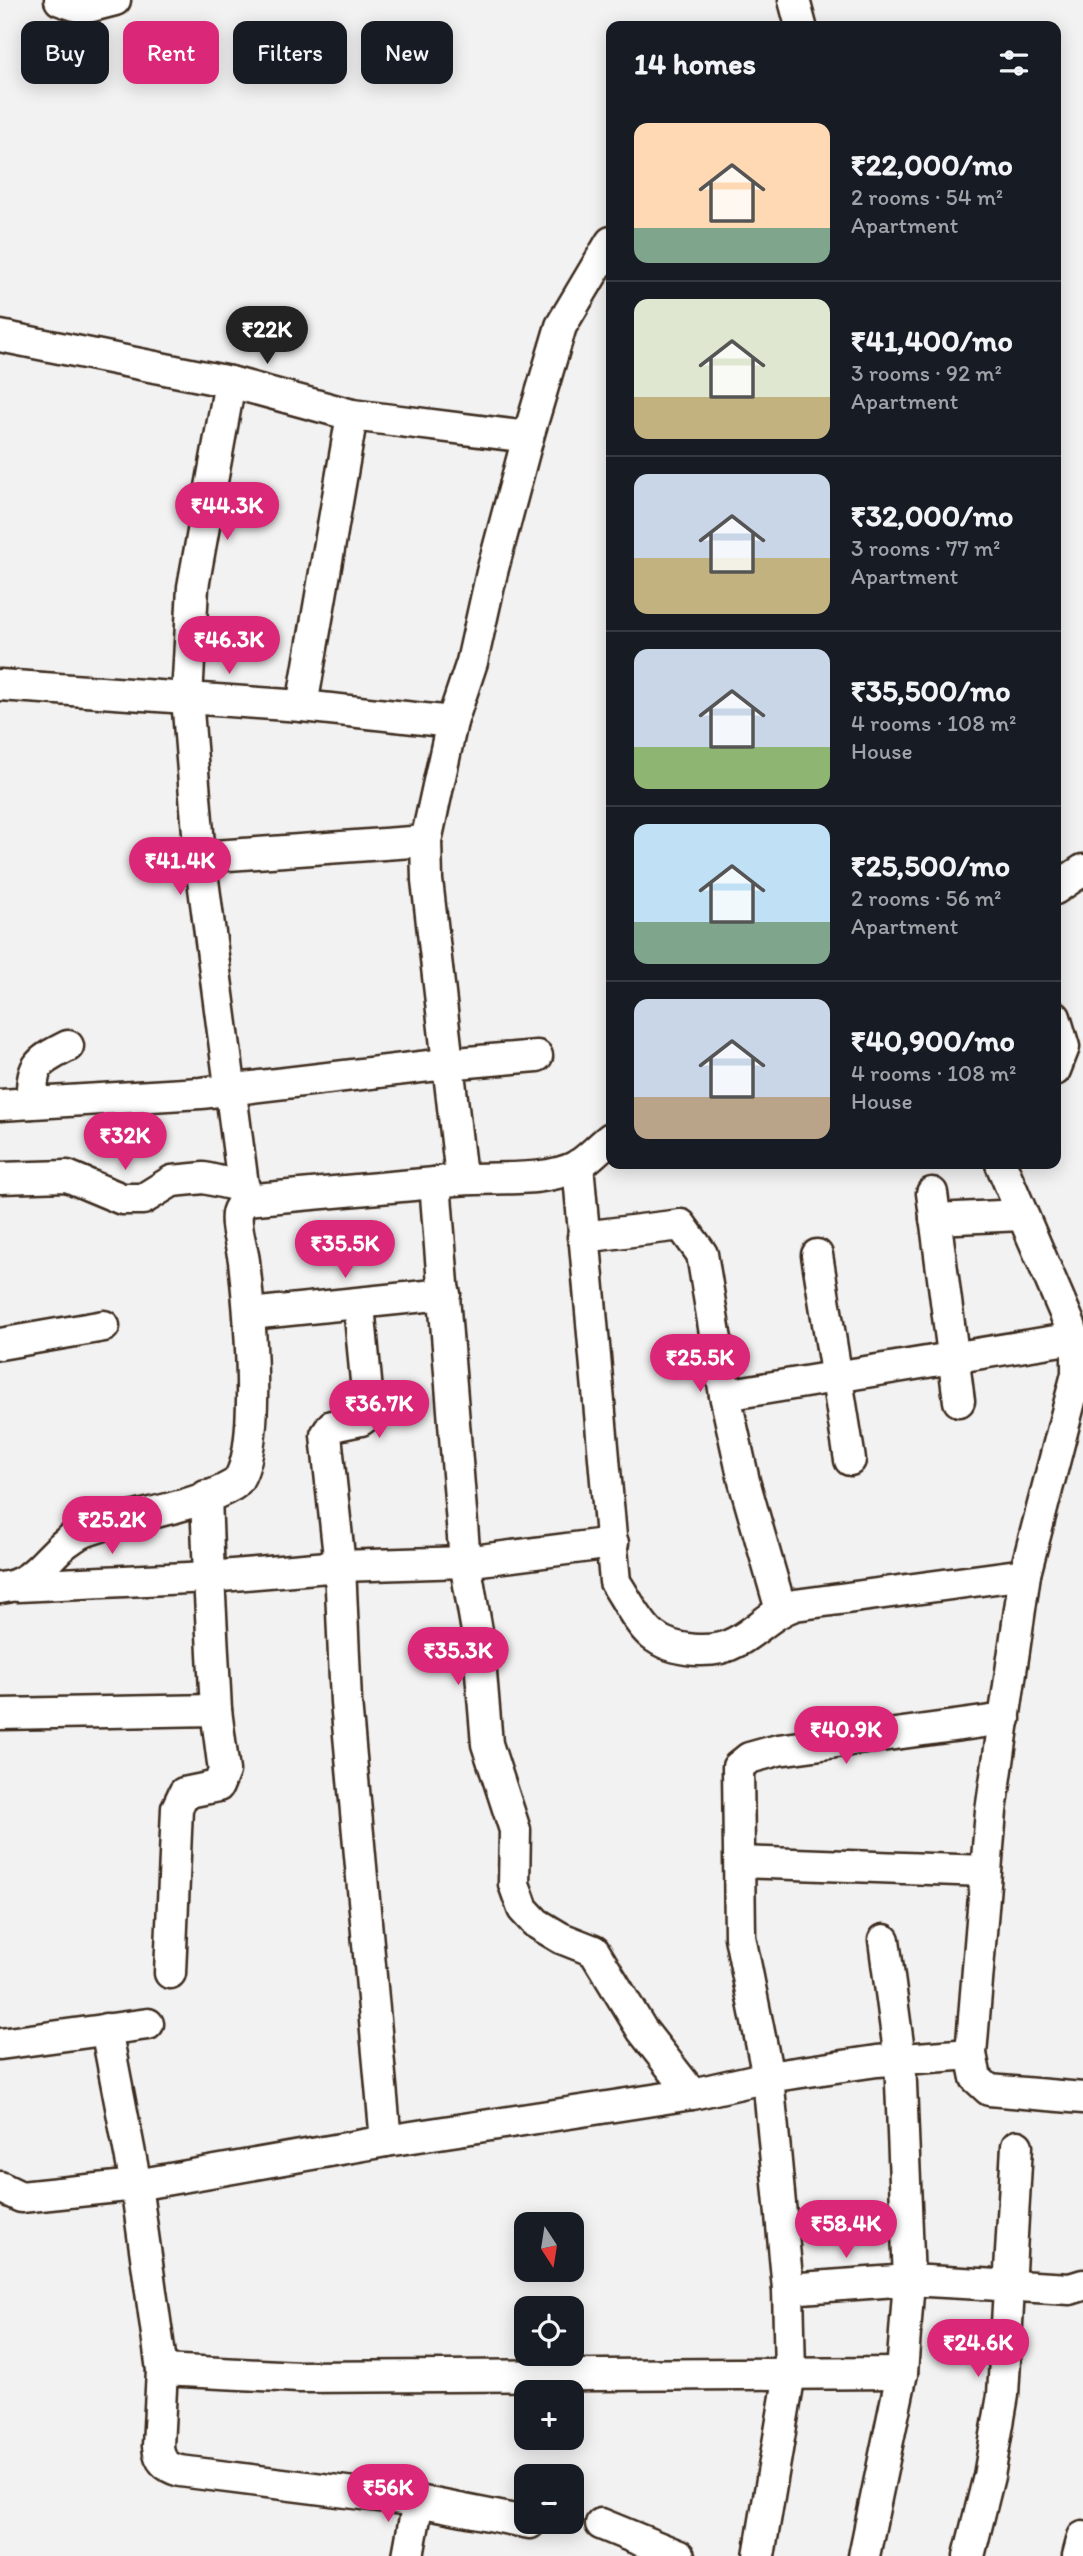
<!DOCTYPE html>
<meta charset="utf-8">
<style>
:root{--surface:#171b24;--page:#20242c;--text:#f1f3f6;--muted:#9ea1a6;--line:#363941;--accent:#db2777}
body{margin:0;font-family:Itim,sans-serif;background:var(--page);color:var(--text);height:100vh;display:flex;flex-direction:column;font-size:26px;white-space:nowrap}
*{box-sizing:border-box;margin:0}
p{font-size:23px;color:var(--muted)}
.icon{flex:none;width:38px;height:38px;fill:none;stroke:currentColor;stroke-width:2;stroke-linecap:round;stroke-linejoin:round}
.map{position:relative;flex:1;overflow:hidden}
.panel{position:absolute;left:606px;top:21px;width:455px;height:1148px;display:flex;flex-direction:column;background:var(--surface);border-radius:14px;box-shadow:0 4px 18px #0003}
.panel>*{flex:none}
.hud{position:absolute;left:21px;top:21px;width:480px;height:63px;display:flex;gap:14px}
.needle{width:46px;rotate:168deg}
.controls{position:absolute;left:514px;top:2212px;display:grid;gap:14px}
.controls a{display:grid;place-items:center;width:70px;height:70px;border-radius:14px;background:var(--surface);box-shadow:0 4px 18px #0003;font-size:35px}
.price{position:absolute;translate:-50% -60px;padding:0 16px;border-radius:24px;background:var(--accent);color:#fff;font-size:23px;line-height:46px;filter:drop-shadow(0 2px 4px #0008)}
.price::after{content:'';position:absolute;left:50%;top:42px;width:21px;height:16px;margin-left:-10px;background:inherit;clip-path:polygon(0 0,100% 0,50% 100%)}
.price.selected{background:#222;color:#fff}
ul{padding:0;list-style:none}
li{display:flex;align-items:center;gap:21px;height:175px;padding:0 28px}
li+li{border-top:2px solid var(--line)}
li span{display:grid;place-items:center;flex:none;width:196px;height:140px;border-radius:14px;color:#555}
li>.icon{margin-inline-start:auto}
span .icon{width:84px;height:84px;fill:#fffc;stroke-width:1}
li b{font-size:30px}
h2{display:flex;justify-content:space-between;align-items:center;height:84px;padding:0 28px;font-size:30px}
.tag{padding:0 24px;border-radius:14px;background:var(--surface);box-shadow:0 4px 18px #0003;font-size:24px;line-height:63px}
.tag.selected{background:var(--accent);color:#fff}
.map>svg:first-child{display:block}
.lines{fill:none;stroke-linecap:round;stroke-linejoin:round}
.minor-casing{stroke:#3b2a1e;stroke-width:35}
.minor{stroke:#fff;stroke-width:30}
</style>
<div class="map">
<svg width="1083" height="2556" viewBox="0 0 1083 2556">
<rect width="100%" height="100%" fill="#f3f2f2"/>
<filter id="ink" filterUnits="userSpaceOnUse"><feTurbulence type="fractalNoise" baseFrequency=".0143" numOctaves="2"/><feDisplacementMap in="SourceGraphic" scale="14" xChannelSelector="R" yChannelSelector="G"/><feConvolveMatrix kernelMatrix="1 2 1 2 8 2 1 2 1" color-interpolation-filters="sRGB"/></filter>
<g filter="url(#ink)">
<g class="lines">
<defs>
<g id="minor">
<polyline points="60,0 84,8 115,0"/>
<polyline points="794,0 801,26"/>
<polyline points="0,336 230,382 352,415 528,437"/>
<polyline points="230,382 193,587 187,698 200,857 245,1200"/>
<polyline points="0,685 302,706 452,722"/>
<polyline points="302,706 352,415"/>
<polyline points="200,857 426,841"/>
<polyline points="1055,889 1083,870"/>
<polyline points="1055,1017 1064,1047 1055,1070"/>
<path d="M31 1103C33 1065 34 1063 68 1046"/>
<polyline points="0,1105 201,1093 446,1064 537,1056"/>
<polyline points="1001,1164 1070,1325 1077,1349 1077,1374 1025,1574 991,1811 971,2054 976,2078 989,2090 1083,2098"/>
<path d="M578 1165 615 1582C626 1598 637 1622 652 1635 673 1652 713 1655 736 1642 757 1631 771 1613 795 1605L1025 1574"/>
<polyline points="461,1177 427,880 426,841 452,722 472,662 492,572 528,437 561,326 611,242"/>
<polyline points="0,1178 67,1176 122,1199 143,1199 172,1181 204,1178 244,1187"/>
<polyline points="435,1183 465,1562 478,1637 487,1744 515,1830 514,1884 523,1909 536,1923 561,1938 594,1951 642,2030 692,2094"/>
<polyline points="932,1193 959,1401"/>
<polyline points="935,1219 1022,1215"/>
<polyline points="583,1237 681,1225 702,1254 725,1395 744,1481 781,1610"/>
<polyline points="817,1255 850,1460"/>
<polyline points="359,1305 369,1414 361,1420 332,1426 326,1435 340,1566 465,1562 613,1543"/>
<polyline points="250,1314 445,1294"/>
<polyline points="0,1344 104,1326"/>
<polyline points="725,1395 1074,1338"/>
<polyline points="206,1496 209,1577 340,1566 346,1702 386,2141"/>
<polyline points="18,1586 209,1577 216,1710 224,1771 218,1786 184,1793 177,1808 170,1973"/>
<path d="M0 1588C42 1584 49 1545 86 1531 132 1514 192 1509 233 1485 265 1466 248 1298 244 1261 242 1246 235 1228 237 1214 238 1208 242 1205 245 1200L435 1183C479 1173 538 1186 577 1166 589 1159 600 1146 611 1138"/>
<polyline points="0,1714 216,1710"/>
<polyline points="741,1862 985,1871"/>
<path d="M106 2029 136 2185 162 2370 158 2446C159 2461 166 2467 180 2471L418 2501 530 2523"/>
<polyline points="0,2044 148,2024"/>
<polyline points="0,2187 21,2197 136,2185 386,2141 692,2094 768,2077 740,1937 738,1767 749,1758 778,1750 1005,1719"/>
<polyline points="788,2289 909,2280 1070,2289 1083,2285"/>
<polyline points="162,2370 299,2377 902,2373"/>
<polyline points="601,2524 679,2556"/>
<polyline points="408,2556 418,2501"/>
<polyline points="759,2556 790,2373 788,2289 768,2077 877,2061 971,2054"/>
<polyline points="864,2556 902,2373 909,2280 900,2059 884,1940"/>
<polyline points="969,2556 989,2476 1003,2395 1017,2146"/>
<polyline points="1078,2556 1083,2537"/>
</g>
</defs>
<use href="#minor" class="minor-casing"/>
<use href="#minor" class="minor"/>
</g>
</g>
</svg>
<div class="controls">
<a><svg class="needle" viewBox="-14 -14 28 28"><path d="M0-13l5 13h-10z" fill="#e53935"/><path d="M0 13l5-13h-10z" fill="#9ea1a6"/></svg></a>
<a><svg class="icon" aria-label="locate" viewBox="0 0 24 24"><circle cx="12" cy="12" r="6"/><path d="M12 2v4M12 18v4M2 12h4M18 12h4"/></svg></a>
<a>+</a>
<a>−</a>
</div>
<b class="price selected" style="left:267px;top:366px">₹22K</b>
<b class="price" style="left:227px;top:542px">₹44.3K</b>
<b class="price" style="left:229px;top:676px">₹46.3K</b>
<b class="price" style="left:180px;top:897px">₹41.4K</b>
<b class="price" style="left:125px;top:1172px">₹32K</b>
<b class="price" style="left:345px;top:1280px">₹35.5K</b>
<b class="price" style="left:700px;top:1394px">₹25.5K</b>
<b class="price" style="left:379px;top:1440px">₹36.7K</b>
<b class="price" style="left:112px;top:1556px">₹25.2K</b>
<b class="price" style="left:458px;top:1687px">₹35.3K</b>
<b class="price" style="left:846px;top:1766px">₹40.9K</b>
<b class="price" style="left:846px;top:2260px">₹58.4K</b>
<b class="price" style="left:978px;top:2379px">₹24.6K</b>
<b class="price" style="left:388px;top:2524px">₹56K</b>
<div class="hud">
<a class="tag">Buy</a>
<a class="tag selected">Rent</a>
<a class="tag">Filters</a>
<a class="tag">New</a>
</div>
<section class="panel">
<h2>14 homes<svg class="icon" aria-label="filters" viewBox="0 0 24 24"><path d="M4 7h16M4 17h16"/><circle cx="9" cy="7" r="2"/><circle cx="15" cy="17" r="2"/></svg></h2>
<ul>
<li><span style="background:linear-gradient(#ffd9b3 75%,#7fa58c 0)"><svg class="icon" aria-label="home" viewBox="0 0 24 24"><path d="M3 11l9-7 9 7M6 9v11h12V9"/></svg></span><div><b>₹22,000/mo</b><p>2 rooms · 54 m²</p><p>Apartment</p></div></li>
<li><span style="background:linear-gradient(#dfe7d0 70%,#c2b280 0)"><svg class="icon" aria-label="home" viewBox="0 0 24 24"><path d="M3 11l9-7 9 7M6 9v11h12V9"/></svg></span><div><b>₹41,400/mo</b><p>3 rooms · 92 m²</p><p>Apartment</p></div></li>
<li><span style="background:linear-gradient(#c9d6e8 60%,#c2b280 0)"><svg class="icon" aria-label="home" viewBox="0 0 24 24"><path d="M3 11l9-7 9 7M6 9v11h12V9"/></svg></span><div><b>₹32,000/mo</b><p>3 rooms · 77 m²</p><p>Apartment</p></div></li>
<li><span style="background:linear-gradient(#c9d6e8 70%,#8fb573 0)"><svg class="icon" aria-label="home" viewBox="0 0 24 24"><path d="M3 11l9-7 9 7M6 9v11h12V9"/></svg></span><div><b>₹35,500/mo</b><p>4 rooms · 108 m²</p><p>House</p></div></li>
<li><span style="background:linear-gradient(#bfe0f5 70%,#7fa58c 0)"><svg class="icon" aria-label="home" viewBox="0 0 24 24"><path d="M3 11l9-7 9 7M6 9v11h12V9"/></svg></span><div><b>₹25,500/mo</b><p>2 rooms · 56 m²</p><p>Apartment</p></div></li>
<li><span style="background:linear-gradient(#c9d6e8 70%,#b9a48a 0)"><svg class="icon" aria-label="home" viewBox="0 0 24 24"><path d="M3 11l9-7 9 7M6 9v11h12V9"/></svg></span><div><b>₹40,900/mo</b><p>4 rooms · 108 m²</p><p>House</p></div></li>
</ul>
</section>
</div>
